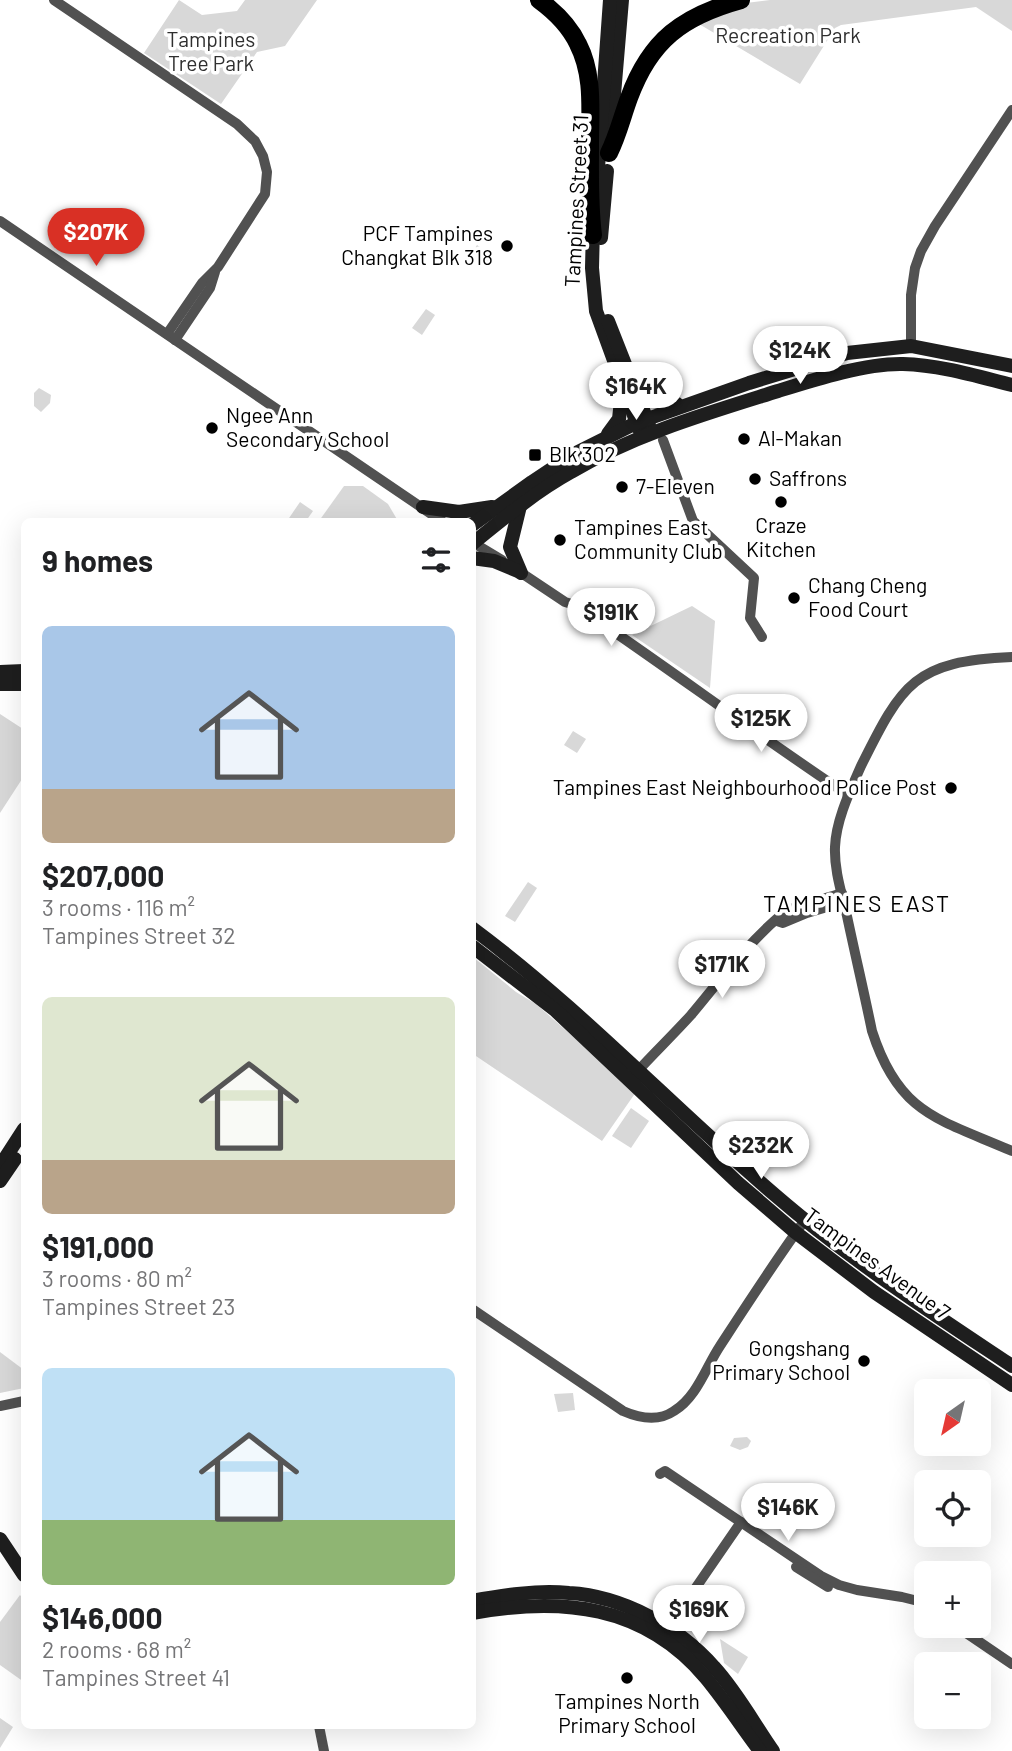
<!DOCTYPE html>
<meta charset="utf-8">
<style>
:root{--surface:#fff;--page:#f2f2f2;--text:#202124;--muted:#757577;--accent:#d93025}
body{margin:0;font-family:Barlow,sans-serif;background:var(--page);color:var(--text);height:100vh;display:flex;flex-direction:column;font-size:26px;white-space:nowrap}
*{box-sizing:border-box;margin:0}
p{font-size:23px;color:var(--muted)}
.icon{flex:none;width:38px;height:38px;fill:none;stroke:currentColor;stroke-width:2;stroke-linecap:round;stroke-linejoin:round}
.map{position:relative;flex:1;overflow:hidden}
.drawer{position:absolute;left:21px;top:518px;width:455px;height:1211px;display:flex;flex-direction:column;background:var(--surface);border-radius:10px;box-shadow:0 7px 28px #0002}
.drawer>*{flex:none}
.needle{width:46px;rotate:214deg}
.controls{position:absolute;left:914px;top:1379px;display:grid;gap:14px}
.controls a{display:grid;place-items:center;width:77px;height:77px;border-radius:10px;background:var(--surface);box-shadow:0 7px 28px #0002;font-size:35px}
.price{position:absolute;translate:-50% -60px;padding:0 16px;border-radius:24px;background:#fff;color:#222;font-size:23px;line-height:46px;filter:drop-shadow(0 2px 4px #0008)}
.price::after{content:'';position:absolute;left:50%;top:42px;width:21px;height:16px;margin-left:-10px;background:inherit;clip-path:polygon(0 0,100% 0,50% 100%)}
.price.selected{background:var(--accent);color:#fff}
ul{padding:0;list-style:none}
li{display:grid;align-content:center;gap:14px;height:371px;padding:0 21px}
li span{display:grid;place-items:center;height:217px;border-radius:10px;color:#555}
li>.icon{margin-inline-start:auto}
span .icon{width:126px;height:126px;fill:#fffc;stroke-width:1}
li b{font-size:30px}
h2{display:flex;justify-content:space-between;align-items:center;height:84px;padding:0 21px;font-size:30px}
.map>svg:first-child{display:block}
.green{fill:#d8d8d8}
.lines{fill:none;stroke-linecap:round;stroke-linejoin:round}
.street{stroke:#515151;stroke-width:10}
.secondary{stroke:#1e1e1e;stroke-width:14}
.highway{stroke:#000;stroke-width:18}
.poi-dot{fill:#000;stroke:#fff;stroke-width:2.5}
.labels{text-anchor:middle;stroke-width:7;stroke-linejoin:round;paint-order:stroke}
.park-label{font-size:21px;fill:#2f2f2f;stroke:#fff}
.street-label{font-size:21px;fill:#000;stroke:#fff}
.poi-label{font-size:21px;fill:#000;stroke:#fff;text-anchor:start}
.neighbourhood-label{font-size:23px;letter-spacing:2px;fill:#000;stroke:#fff}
</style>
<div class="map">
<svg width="1012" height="1751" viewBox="0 0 1012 1751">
<rect width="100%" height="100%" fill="#fff"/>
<g class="green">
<polygon points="179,0 202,15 237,11 245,0 317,0 285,46 257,52 221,104 144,53"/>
<polygon points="770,0 1012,0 1012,31 976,7 841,25 835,28 800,84 699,24 746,3"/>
<polygon points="477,245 493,256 487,265 471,254"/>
<polygon points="426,309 435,315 422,335 412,328"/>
<polygon points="39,388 51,395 50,403 41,412 34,406 34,393"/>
<polygon points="344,486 363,486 388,504 398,521 319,521"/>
<polygon points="300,502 313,511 306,521 287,521"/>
<polygon points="692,606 715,621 710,688 632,635"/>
<polygon points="0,714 23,729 24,776 0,813"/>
<polygon points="573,731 586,739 577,753 564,745"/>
<polygon points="528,882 537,888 515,922 505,916"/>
<polygon points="473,957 516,992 536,1004 636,1092 602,1141 473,1054"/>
<polygon points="631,1108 649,1121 631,1148 612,1136"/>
<polygon points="0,1352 24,1370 24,1388 0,1393"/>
<polygon points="573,1393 575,1410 558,1412 554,1394"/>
<polygon points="747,1437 751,1441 748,1447 740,1450 730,1446 734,1438"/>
<polygon points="810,1490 821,1492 829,1500 821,1505 810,1500 806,1501 799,1494"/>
<polygon points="20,1595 24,1600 24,1682 0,1665 0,1622"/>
<polygon points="720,1639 748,1657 738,1674 724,1663"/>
<polygon points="0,1718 13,1727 0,1748"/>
</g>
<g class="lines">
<g class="street">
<polyline points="54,0 237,124 255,141 263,156 267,172 265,194 218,267 202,283 167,334"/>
<polyline points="0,221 443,522"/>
<polyline points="175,340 210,288 215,272"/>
<polyline points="911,346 911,295 915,268 921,251 935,226 1012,110"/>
<polyline points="663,440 693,521 754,578 750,618 762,637"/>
<polyline points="472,542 502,560"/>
<path d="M517 570 565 602 575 605C667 667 755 733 848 795"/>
<path d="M1012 657C915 661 902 683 861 766 850 791 836 820 835 847 834 870 842 894 847 916 855 954 864 992 872 1031 899 1115 939 1119 1012 1151"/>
<polyline points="777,921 783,923 807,913 844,902"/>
<path d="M635 1074C653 1054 673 1035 691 1015 722 978 745 946 781 915 793 905 826 899 842 893"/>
<path d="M472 1309 623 1411C639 1418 658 1422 674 1411 697 1397 706 1367 720 1346 748 1303 775 1261 805 1220"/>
<polyline points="0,1406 24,1401"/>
<polyline points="660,1474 665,1471 821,1576 839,1585 857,1590 902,1597 926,1603"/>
<polyline points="796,1567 828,1587"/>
<polyline points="956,1626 1012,1664"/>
<polyline points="666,1631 741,1522"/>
<polyline points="319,1726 324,1751"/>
</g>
<g class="secondary">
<polyline points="611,130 622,0"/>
<polyline points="597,182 610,0"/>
<polyline points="593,227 592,268 596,311 639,429"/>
<polyline points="601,238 607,171"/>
<polyline points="608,321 649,425"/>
<polyline points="634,383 654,401 677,404"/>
<polyline points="608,434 619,419 622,391"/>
<polyline points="520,506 510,547 521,573"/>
<polyline points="423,507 459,512 492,507"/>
<polyline points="472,525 532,482 574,454 636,423 749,383 847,353 911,346 1012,366"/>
<path d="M472 544C504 518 535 492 571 472 635 434 708 413 778 391 813 380 866 363 903 364 940 365 976 376 1012 385"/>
<polyline points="472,558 494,561 518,571"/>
<polyline points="0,672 24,671"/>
<polyline points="0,684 24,684"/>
<path d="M472 928C581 1009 673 1108 775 1195 849 1259 931 1312 1012 1366"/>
<polyline points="472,946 555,1010 738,1183 795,1232 874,1292 1012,1385"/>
<polyline points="0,1166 24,1129"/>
<polyline points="0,1181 15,1159"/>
<polyline points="0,1539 24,1575"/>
<path d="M472 1601C504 1595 537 1590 569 1593 623 1596 679 1627 714 1667 737 1692 754 1724 773 1751"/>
<path d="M472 1613C561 1597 644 1604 706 1678 725 1701 742 1727 760 1751"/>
</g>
<g class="highway">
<path d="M539 0C554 11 570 27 578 44 594 75 590 110 590 144 590 175 589 204 593 235"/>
<path d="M609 153C618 135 622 117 629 98 650 40 683 16 741 0"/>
</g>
</g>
<g class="poi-dot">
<circle cx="507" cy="246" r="7"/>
<circle cx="212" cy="428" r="7"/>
<circle cx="744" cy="439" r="7"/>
<rect x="528" y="448" width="14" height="14" rx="3.5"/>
<circle cx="755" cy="479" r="7"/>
<circle cx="622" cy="487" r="7"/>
<circle cx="781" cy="502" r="7"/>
<circle cx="560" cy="540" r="7"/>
<circle cx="794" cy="598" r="7"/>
<circle cx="951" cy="788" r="7"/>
<circle cx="864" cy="1361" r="7"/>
<circle cx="627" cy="1678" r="7"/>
</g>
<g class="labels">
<g class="park-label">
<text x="788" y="43">Recreation Park</text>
<text x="211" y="47">Tampines<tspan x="211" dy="24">Tree Park</tspan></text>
</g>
<g class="street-label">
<text transform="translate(577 201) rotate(-87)" y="7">Tampines Street 31</text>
<text transform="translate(877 1264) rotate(36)" y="7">Tampines Avenue 7</text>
</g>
<g class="poi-label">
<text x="493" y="241" text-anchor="end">PCF Tampines<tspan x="493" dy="24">Changkat Blk 318</tspan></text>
<text x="226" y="423">Ngee Ann<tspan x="226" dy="24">Secondary School</tspan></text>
<text x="758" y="446">Al-Makan</text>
<text x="549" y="462">Blk 302</text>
<text x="769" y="486">Saffrons</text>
<text x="636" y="494">7-Eleven</text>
<text x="781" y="533" text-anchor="middle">Craze<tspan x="781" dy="24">Kitchen</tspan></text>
<text x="574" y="535">Tampines East<tspan x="574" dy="24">Community Club</tspan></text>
<text x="808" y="593">Chang Cheng<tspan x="808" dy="24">Food Court</tspan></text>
<text x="937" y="795" text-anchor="end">Tampines East Neighbourhood Police Post</text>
<text x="850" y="1356" text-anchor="end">Gongshang<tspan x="850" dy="24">Primary School</tspan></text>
<text x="627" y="1709" text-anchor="middle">Tampines North<tspan x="627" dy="24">Primary School</tspan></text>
</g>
<g class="neighbourhood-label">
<text x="857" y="912">TAMPINES EAST</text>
</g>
</g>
</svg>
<div class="controls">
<a><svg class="needle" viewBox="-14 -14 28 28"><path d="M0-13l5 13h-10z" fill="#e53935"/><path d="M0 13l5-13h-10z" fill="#757577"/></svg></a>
<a><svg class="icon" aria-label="locate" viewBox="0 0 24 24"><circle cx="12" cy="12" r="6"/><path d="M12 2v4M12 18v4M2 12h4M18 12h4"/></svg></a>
<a>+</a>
<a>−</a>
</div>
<b class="price selected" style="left:96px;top:268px">$207K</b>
<b class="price" style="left:800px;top:386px">$124K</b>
<b class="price" style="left:636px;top:422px">$164K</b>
<b class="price" style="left:611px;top:648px">$191K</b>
<b class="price" style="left:761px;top:754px">$125K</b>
<b class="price" style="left:722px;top:1000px">$171K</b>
<b class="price" style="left:761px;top:1181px">$232K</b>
<b class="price" style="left:788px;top:1543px">$146K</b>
<b class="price" style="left:699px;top:1645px">$169K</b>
<section class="drawer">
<h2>9 homes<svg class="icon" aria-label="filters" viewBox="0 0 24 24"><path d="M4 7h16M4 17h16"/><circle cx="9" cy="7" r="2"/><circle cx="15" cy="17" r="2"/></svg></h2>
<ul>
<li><span style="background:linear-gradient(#a9c7e8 75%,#b9a48a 0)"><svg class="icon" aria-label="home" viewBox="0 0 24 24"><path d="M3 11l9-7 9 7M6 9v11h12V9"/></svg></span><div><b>$207,000</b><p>3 rooms · 116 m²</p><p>Tampines Street 32</p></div></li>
<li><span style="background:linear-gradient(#dfe7d0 75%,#b9a48a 0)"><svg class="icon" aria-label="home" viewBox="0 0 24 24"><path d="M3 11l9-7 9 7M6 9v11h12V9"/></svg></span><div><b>$191,000</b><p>3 rooms · 80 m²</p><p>Tampines Street 23</p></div></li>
<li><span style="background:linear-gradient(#bfe0f5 70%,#8fb573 0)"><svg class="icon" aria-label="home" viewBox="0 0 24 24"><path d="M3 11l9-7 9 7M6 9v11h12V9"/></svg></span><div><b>$146,000</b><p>2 rooms · 68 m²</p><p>Tampines Street 41</p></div></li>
</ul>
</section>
</div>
